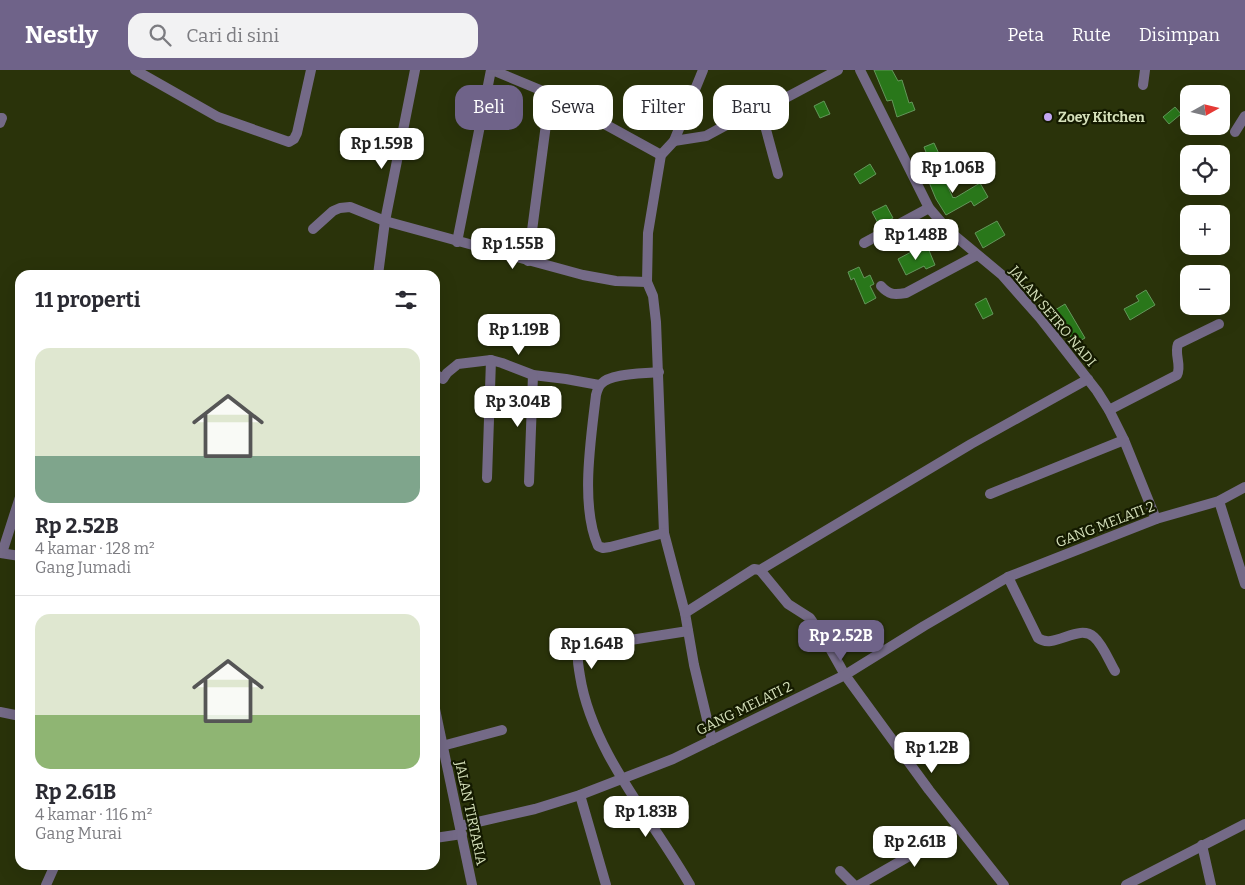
<!DOCTYPE html>
<html lang="id">
<meta charset="utf-8">
<style>
:root{--surface:#fff;--page:#f2f2f3;--text:#2b2b33;--muted:#7c7c81;--line:#e1e1e2;--accent:#6f6389}
body{margin:0;font-family:Bitter,serif;background:var(--page);color:var(--text);height:100vh;display:flex;flex-direction:column;font-size:19px;white-space:nowrap}
*{box-sizing:border-box;margin:0}
p{font-size:16px;color:var(--muted)}
.icon{flex:none;width:28px;height:28px;fill:none;stroke:currentColor;stroke-width:2;stroke-linecap:round;stroke-linejoin:round}
.map{position:relative;flex:1;overflow:hidden}
.sheet{position:absolute;left:15px;top:200px;width:425px;height:600px;display:flex;flex-direction:column;background:var(--surface);border-radius:15px;box-shadow:0 5px 20px #0002}
.sheet>*{flex:none}
.hud{position:absolute;left:455px;top:15px;width:475px;height:45px;display:flex;gap:10px}
.needle{width:32px;rotate:82deg}
.tools{position:absolute;left:1180px;top:15px;display:grid;gap:10px}
.tools a{display:grid;place-items:center;width:50px;height:50px;border-radius:10px;background:var(--surface);box-shadow:0 5px 20px #0002;font-size:25px}
.price{position:absolute;translate:-50% -42px;padding:0 11px;border-radius:10px;background:#fff;color:#222;font-size:16px;line-height:32px;filter:drop-shadow(0 1px 2px #0008)}
.price::after{content:'';position:absolute;left:50%;top:30px;width:15px;height:11px;margin-left:-8px;background:inherit;clip-path:polygon(0 0,100% 0,50% 100%)}
.price.current{background:var(--accent);color:#fff}
ul{padding:0;list-style:none}
li{display:grid;align-content:center;gap:10px;height:265px;padding:0 20px}
li+li{border-top:1px solid var(--line)}
li span{display:grid;place-items:center;height:155px;border-radius:15px;color:#555}
li>.icon{margin-inline-start:auto}
span .icon{width:90px;height:90px;fill:#fffc;stroke-width:1}
li b{font-size:21px}
h2{display:flex;justify-content:space-between;align-items:center;height:60px;padding:0 20px;font-size:21px}
.pill{padding:0 18px;border-radius:15px;background:var(--surface);box-shadow:0 5px 20px #0002;font-size:18px;line-height:45px}
.pill.current{background:var(--accent);color:#fff}
header{display:flex;align-items:center;gap:30px;box-sizing:border-box;height:70px;padding:0 25px;background:var(--accent);color:#fff}
header strong{font-size:24px}
nav{display:flex;gap:28px;margin-inline-start:auto;font-size:18px}
.search{width:350px;height:45px;background:var(--page);display:flex;align-items:center;gap:12px;box-sizing:border-box;padding:0 18px;border-radius:15px;color:var(--muted);font-size:19px}
.map>svg:first-child{display:block}
.building{fill:#29771a;stroke:#63975a}
.lines{fill:none;stroke-linecap:round;stroke-linejoin:round}
.minor{stroke:#746a87;stroke-width:10}
.tertiary{stroke:#746a87;stroke-width:10}
.poi-dot{fill:#c3a7f2;stroke:#141a00;stroke-width:2}
.labels{text-anchor:middle;stroke-width:4.5;stroke-linejoin:round;paint-order:stroke}
.poi-label{font-size:14px;font-weight:bold;fill:#d5e0ba;stroke:#141a00;text-anchor:start}
.street-label{font-size:14px;fill:#d5e0ba;stroke:#141a00}
</style>
<header>
<strong>Nestly</strong>
<div class="search"><svg class="icon" aria-label="search" viewBox="0 0 24 24"><circle cx="10" cy="10" r="6"/><path d="M15 15l6 6"/></svg>Cari di sini</div>
<nav><a>Peta</a><a>Rute</a><a>Disimpan</a></nav>
</header>
<div class="map">
<svg width="1245" height="815" viewBox="0 0 1245 815">
<rect width="100%" height="100%" fill="#2a330a"/>
<g class="building">
<polygon points="874,0 892,0 898,11 902,10 909,33 912,32 915,40 897,47 892,30 887,31"/>
<polygon points="824,31 830,44 820,48 814,36"/>
<polygon points="1175,37 1181,44 1169,54 1163,47"/>
<polygon points="934,73 940,86 929,90 924,77"/>
<polygon points="870,94 876,104 860,114 854,104"/>
<polygon points="940,99 953,128 954,127 955,128 980,113 988,127 974,136 971,131 946,145 936,129 926,105"/>
<polygon points="886,135 893,148 879,155 872,142"/>
<polygon points="997,151 1005,165 983,178 975,163"/>
<polygon points="928,178 935,195 926,199 924,196 906,205 898,189 913,181 914,184"/>
<polygon points="859,197 864,208 870,205 874,214 870,216 876,228 865,234 854,208 851,210 848,202"/>
<polygon points="1146,220 1155,235 1130,250 1124,239 1139,231 1136,226"/>
<polygon points="986,228 993,244 983,249 975,234"/>
<polygon points="1065,234 1085,268 1074,274 1064,252 1058,256 1050,243"/>
</g>
<g class="lines">
<g class="minor">
<polyline points="135,0 218,47 289,72 294,69 297,63 311,0"/>
<polyline points="492,0 550,24 661,85"/>
<polyline points="703,0 674,71 661,85 648,163 647,212 653,226 656,252 664,463 685,543 694,595 712,670"/>
<polyline points="860,0 929,138 948,160 1002,205 1040,248 1097,321 1109,340 1124,370 1156,449"/>
<polyline points="1143,15 1145,0"/>
<polyline points="761,41 778,104"/>
<polyline points="0,48 2,48 0,53"/>
<polyline points="1235,62 1245,46"/>
<polyline points="674,71 706,66 730,53 761,41 838,0"/>
<polyline points="313,159 333,141 340,138 350,137 385,151 583,205 616,211 647,212"/>
<polyline points="457,172 491,0"/>
<polyline points="864,173 929,138"/>
<polyline points="528,191 550,24"/>
<path d="M881 216C889 225 894 225 906 223L977 185"/>
<path d="M659 302C643 304 611 303 601 314 598 317 597 321 596 325 591 369 580 435 598 476L603 478 610 477 664 463"/>
<polyline points="435,304 443,309 447,303 458,294 491,290 502,293 533,305 566,309 599,315"/>
<path d="M1109 340 1177 305C1182 295 1174 285 1178 274L1219 254"/>
<polyline points="487,408 491,290"/>
<polyline points="529,412 533,305"/>
<polyline points="990,424 1124,370"/>
<polyline points="1219,431 1245,514"/>
<polyline points="0,483 20,486"/>
<polyline points="2,483 20,427"/>
<polyline points="760,500 788,534 810,548 827,573 845,605 929,720 1004,815"/>
<path d="M1008 507 1038 568C1054 580 1078 553 1094 567 1103 575 1109 591 1115 601"/>
<polyline points="685,543 754,499 760,500 971,374 1088,309"/>
<path d="M688 561 592 576 579 580C576 589 579 598 580 606 592 682 653 750 690 815"/>
<polyline points="0,642 20,646"/>
<polyline points="442,676 502,660"/>
<polyline points="580,725 606,815"/>
<polyline points="460,756 535,739 580,725 673,689 845,605 924,556 1008,507 1156,449 1219,431 1245,417"/>
<polyline points="435,768 462,764"/>
<polyline points="1202,775 1211,815"/>
<polyline points="840,801 854,815"/>
<polyline points="46,815 55,795"/>
<polyline points="859,815 958,758"/>
<polyline points="1126,815 1245,754"/>
</g>
<g class="tertiary">
<polyline points="378,205 385,151 415,0"/>
<polyline points="435,639 472,815"/>
</g>
</g>
<circle class="poi-dot" cx="1048" cy="47" r="5"/>
<g class="labels">
<g class="poi-label">
<text x="1058" y="52">Zoey Kitchen</text>
</g>
<g class="street-label">
<text transform="translate(1053 246) rotate(50)" y="5">JALAN SETRO NADI</text>
<text transform="translate(1105 454) rotate(-21)" y="5">GANG MELATI 2</text>
<text transform="translate(744 638) rotate(-26)" y="5">GANG MELATI 2</text>
<text transform="translate(471 743) rotate(78)" y="5">JALAN TIRTARIA</text>
</g>
</g>
</svg>
<div class="tools">
<a><svg class="needle" viewBox="-14 -14 28 28"><path d="M0-13l5 13h-10z" fill="#e53935"/><path d="M0 13l5-13h-10z" fill="#7c7c81"/></svg></a>
<a><svg class="icon" aria-label="locate" viewBox="0 0 24 24"><circle cx="12" cy="12" r="6"/><path d="M12 2v4M12 18v4M2 12h4M18 12h4"/></svg></a>
<a>+</a>
<a>−</a>
</div>
<b class="price" style="left:382px;top:100px">Rp 1.59B</b>
<b class="price" style="left:953px;top:124px">Rp 1.06B</b>
<b class="price" style="left:916px;top:191px">Rp 1.48B</b>
<b class="price" style="left:513px;top:200px">Rp 1.55B</b>
<b class="price" style="left:519px;top:286px">Rp 1.19B</b>
<b class="price" style="left:518px;top:358px">Rp 3.04B</b>
<b class="price current" style="left:841px;top:592px">Rp 2.52B</b>
<b class="price" style="left:592px;top:600px">Rp 1.64B</b>
<b class="price" style="left:932px;top:704px">Rp 1.2B</b>
<b class="price" style="left:646px;top:768px">Rp 1.83B</b>
<b class="price" style="left:915px;top:798px">Rp 2.61B</b>
<div class="hud">
<a class="pill current">Beli</a>
<a class="pill">Sewa</a>
<a class="pill">Filter</a>
<a class="pill">Baru</a>
</div>
<section class="sheet">
<h2>11 properti<svg class="icon" aria-label="filters" viewBox="0 0 24 24"><path d="M4 7h16M4 17h16"/><circle cx="9" cy="7" r="2"/><circle cx="15" cy="17" r="2"/></svg></h2>
<ul>
<li><span style="background:linear-gradient(#dfe7d0 70%,#7fa58c 0)"><svg class="icon" aria-label="home" viewBox="0 0 24 24"><path d="M3 11l9-7 9 7M6 9v11h12V9"/></svg></span><div><b>Rp 2.52B</b><p>4 kamar · 128 m²</p><p>Gang Jumadi</p></div></li>
<li><span style="background:linear-gradient(#dfe7d0 65%,#8fb573 0)"><svg class="icon" aria-label="home" viewBox="0 0 24 24"><path d="M3 11l9-7 9 7M6 9v11h12V9"/></svg></span><div><b>Rp 2.61B</b><p>4 kamar · 116 m²</p><p>Gang Murai</p></div></li>
</ul>
</section>
</div>
